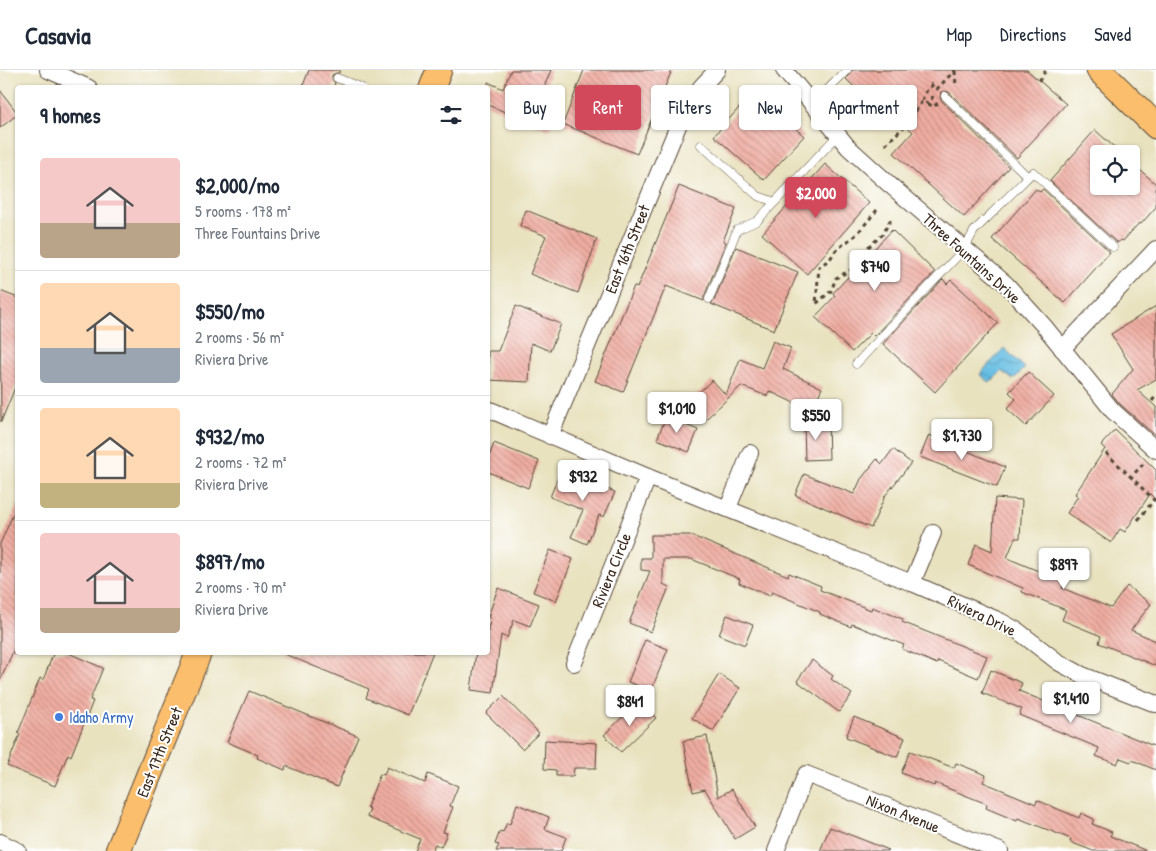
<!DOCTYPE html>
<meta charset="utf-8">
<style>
:root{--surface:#fff;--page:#f6f6f7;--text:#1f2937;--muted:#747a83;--line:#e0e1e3;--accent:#d1495b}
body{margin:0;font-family:"Patrick Hand",sans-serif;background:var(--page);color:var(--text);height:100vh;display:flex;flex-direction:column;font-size:19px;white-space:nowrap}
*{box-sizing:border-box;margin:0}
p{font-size:16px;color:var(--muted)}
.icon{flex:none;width:28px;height:28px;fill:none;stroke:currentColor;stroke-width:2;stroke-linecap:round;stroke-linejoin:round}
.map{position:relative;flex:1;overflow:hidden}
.drawer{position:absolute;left:15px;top:15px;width:475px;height:570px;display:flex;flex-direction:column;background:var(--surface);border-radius:5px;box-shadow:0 1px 4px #0004}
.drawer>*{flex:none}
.guide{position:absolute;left:505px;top:15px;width:475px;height:45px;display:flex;gap:10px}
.buttons{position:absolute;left:1090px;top:75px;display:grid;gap:10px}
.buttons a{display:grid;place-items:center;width:50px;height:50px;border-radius:5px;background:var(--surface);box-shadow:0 1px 4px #0004;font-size:25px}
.price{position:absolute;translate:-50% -42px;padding:0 11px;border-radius:5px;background:#fff;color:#222;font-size:16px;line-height:32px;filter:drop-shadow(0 1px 2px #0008)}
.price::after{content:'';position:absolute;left:50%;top:30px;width:15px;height:11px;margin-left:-8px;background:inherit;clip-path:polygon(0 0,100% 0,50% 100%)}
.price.active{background:var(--accent);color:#fff}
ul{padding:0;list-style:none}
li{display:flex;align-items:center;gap:15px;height:125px;padding:0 25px}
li+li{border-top:1px solid var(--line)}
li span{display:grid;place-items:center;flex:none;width:140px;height:100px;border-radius:5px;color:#555}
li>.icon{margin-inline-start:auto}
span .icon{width:60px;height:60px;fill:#fffc;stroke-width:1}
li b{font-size:21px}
h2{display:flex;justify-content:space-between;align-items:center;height:60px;padding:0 25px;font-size:21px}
.tag{padding:0 18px;border-radius:5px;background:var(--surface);box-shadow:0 1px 4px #0004;font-size:18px;line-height:45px}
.tag.active{background:var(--accent);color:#fff}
header{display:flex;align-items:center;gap:30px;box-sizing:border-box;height:70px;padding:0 25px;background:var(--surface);border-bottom:1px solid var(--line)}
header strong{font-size:24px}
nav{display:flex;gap:28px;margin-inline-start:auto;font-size:18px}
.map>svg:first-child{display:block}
.water{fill:url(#water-waves);stroke:#507480}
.building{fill:url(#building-back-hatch)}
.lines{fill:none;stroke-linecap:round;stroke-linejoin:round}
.service-casing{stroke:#554636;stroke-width:9}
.minor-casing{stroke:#554636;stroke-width:18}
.primary-casing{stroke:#554636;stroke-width:27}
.path{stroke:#554636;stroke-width:3;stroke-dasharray:4 4;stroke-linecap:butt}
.service{stroke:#fff;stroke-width:8}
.minor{stroke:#fff;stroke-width:16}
.primary{stroke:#fabe6d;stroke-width:25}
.shop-dot{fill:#3f7fe0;stroke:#fff;stroke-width:2}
.labels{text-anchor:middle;stroke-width:4;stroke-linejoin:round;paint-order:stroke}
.street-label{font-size:16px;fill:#3b2a1e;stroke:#fff}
.shop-label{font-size:16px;fill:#366cbe;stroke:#fff;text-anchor:start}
</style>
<header>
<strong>Casavia</strong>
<nav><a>Map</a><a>Directions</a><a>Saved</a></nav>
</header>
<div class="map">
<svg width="1156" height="781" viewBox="0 0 1156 781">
<defs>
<pattern id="water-waves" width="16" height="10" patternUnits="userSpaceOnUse" patternTransform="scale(1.25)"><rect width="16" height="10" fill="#66bee3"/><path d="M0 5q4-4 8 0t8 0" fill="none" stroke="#559bb7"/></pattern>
<pattern id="building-back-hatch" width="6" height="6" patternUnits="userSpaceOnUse" patternTransform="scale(1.25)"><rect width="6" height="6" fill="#f0ada2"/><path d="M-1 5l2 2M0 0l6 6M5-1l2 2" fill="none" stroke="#c48d83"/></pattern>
</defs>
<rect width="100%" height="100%" fill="#fff"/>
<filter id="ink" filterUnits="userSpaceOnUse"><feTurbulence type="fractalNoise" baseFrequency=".02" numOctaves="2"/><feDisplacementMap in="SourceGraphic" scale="10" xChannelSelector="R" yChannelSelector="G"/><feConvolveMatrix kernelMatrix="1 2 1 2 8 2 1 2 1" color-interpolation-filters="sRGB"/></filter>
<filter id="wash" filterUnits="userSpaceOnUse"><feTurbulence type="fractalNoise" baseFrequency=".0096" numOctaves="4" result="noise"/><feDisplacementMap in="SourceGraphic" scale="20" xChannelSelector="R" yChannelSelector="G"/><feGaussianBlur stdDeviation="1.12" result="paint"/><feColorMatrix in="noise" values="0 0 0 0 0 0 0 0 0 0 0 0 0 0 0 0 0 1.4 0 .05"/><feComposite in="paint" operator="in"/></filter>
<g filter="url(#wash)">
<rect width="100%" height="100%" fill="#e9e2bf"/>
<polygon class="water" points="1004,278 1025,298 1013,310 1002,301 990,313 980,304"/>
<g id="blocks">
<g class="building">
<polygon points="309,0 340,0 339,3 336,3 332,5 332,9 335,13 333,18 302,18"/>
<polygon points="511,0 551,0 538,32 557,40 549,60 488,35 488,12 503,19"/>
<polygon points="584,0 672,0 637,84 563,54"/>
<polygon points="852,0 1027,0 1066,34 1017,88 949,22 944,21 941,22 940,27 941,30 1009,97 964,147 894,83 913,62 895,46 889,51 846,9"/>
<polygon points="0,20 18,44 0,58"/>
<polygon points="754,21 804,66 764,110 714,66"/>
<polygon points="1095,60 1122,84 1099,84 1099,116 1131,116 1131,92 1156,114 1156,137 1141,154 1139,153 1123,171 1121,170 1117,173 1050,111"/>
<polygon points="825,94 869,133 807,204 762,164"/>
<polygon points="679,116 736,139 723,171 726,172 704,227 704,231 666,216 623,322 595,311 634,216 637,218"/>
<polygon points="1036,119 1040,122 1043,119 1110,182 1065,233 992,169"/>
<polygon points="526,140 597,169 578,223 530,204 546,166 520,156"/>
<polygon points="892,160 935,202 874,266 871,263 852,282 815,247 835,226 833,223"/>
<polygon points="736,177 798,202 774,260 711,234 714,231"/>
<polygon points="943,209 947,214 951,210 998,253 935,322 883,274"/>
<polygon points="0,221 18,228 18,310 1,352"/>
<polygon points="516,236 561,254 550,281 531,273 529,312 488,310 488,281 498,281"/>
<polygon points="1156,236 1156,309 1137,320 1156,337 1156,366 1120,334 1112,324 1133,299 1111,264"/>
<polygon points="773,271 791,278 783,299 822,318 811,341 769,321 767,326 741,316 704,351 687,334 712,310 726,325 740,289 762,298"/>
<polygon points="1028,302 1054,326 1026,356 1007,339 1016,329 1009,322"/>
<polygon points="666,347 698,360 689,382 657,369"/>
<polygon points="828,352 829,389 805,390 804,353"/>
<polygon points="1115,360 1156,400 1156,430 1150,424 1125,462 1120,459 1111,473 1067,443 1078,426 1075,424 1105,379 1101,375"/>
<polygon points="929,365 1005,397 997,417 920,387"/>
<polygon points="494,373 539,391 528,418 488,402 488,390"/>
<polygon points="893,379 911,393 885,426 871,458 795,425 804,404 854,424 861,409 877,389 882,394"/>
<polygon points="561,400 615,422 604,447 599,445 587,474 571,467 583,440 550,427"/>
<polygon points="995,428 1022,430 1020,468 1015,468 1007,488 1065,512 1062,518 1111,538 1127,516 1151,534 1131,560 1156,571 1156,596 1099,573 1101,566 1062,550 1066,540 1022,522 1023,518 968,495 976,474 992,481"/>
<polygon points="18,433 18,570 0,611 0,474"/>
<polygon points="651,465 690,465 788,506 789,503 821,516 820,520 871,540 872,537 903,549 902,552 987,586 978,608 938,591 937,594 902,579 904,575 852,554 851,557 820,544 820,542 772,522 770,526 739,513 740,509 691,489 663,489 663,514 669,517 651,562 629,553 650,501 641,500 641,488 651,488"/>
<polygon points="550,480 573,489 556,531 533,522"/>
<polygon points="498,518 539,534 530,556 514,550 507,568 501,565 493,623 471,620 476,582 488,582 488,558 491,549 488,547"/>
<polygon points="727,545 753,555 745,575 719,565"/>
<polygon points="645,570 668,579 651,621 628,612"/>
<polygon points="54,582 66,582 103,598 90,630 93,631 71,686 68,684 55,716 7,696 20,664 18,663 40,608 43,610"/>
<polygon points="433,582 408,645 366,628 369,619 282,583"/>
<polygon points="812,590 833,606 831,609 852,624 839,642 797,611"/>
<polygon points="991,600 1022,613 1019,621 1156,677 1156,700 1132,690 1131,692 1120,688 1117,694 1096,686 1099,678 1019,645 1022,639 982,623"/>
<polygon points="719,604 740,618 713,661 692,648"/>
<polygon points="249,621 358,666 337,717 286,696 285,700 257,688 258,685 227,672"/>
<polygon points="503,626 539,663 522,679 486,643"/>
<polygon points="639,631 656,648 621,682 604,665"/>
<polygon points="854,647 905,668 897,687 846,667"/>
<polygon points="707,666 718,727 732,719 755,757 735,769 705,719 693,722 683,671"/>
<polygon points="545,670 597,673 596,698 574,698 573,706 556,706 556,700 544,699"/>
<polygon points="910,681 954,698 956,693 986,705 983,712 1036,734 1037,730 1079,748 1081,743 1094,749 1092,754 1112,762 1110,766 1147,781 1093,781 1070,772 1071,769 1018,748 1017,751 986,738 987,734 935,713 934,716 901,703"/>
<polygon points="387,697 425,713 428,704 458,716 450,736 453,737 443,762 447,763 441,777 435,774 432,781 415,781 420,769 367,747 370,739 367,737 380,704 384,705"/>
<polygon points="517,734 549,747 545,759 566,767 561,781 496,781 499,775 495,774 500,761 503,762 507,753 510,754"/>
<polygon points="830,757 889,780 888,781 820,781"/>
</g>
</g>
</g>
<g filter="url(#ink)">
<use href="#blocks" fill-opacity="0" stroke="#554636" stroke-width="1"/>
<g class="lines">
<defs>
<g id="service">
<polyline points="337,8 362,18"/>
<polyline points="945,26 1028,107"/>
<polyline points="812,35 847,0"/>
<polyline points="701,75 758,126 775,132"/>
<polyline points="709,229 737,160 757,151 838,65"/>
<polyline points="856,294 965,178 974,161 1033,102 1113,177"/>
</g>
<g id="minor">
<polyline points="48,0 89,18"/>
<polyline points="784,0 848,77 890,115 1006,214 1044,256 1113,341 1156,380"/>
<polyline points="1062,279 1156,179"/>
<polyline points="488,339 648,407 912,513 1000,551 1018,561 1058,592 1082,605 1156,634"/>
<polyline points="550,366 680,51 701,17 717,0"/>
<polyline points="728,438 750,383"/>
<polyline points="912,513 933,463"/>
<polyline points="574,593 648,407"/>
<polyline points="0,772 18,781"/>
<polyline points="776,781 806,704 1000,781"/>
</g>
<g id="primary">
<polyline points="1099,0 1156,56"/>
<polyline points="432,18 439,0"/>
<polyline points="118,781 199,582"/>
</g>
</defs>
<use href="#service" class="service-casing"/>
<use href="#minor" class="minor-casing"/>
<use href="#primary" class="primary-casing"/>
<g class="path">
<polyline points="955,1 956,17"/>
<polyline points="1039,11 1046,0"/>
<polyline points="930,14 937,19 955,0"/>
<polyline points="933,26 929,34 933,37 938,33"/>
<polyline points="929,34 922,31 924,24 931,16"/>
<polyline points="898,47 909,52 922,31"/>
<polyline points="885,75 909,52"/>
<polyline points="877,140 857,164 836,180 830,189 819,197 816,234 831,221 836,208 858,196 864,188 866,179 882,165 892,147"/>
<polyline points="1152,331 1156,326"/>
<polyline points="1106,383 1131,407"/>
<polyline points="1138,450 1154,430 1131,407 1146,391"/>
</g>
<use href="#service" class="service"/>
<use href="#minor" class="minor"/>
<use href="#primary" class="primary"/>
</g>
</g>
<circle class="shop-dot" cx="59" cy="647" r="5"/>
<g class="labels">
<g class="street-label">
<text transform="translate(627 179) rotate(-68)" y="6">East 16th Street</text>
<text transform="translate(972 188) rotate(42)" y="6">Three Fountains Drive</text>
<text transform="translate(611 500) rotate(-68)" y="6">Riviera Circle</text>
<text transform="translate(982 545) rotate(26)" y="6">Riviera Drive</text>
<text transform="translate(159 682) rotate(-68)" y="6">East 17th Street</text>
<text transform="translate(903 743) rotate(22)" y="6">Nixon Avenue</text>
</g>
<g class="shop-label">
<text x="69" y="653">Idaho Army</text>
</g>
</g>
</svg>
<div class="buttons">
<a><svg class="icon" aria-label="locate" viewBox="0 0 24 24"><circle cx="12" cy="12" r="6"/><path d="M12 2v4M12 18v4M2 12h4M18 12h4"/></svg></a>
</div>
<b class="price active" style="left:816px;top:149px">$2,000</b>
<b class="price" style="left:875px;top:222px">$740</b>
<b class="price" style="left:677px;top:364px">$1,010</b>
<b class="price" style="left:816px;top:371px">$550</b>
<b class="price" style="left:962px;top:391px">$1,730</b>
<b class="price" style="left:583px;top:432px">$932</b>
<b class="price" style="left:1064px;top:520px">$897</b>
<b class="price" style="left:1071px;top:654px">$1,410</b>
<b class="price" style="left:630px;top:657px">$841</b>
<div class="guide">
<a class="tag">Buy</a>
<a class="tag active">Rent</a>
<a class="tag">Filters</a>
<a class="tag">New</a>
<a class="tag">Apartment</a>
</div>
<section class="drawer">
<h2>9 homes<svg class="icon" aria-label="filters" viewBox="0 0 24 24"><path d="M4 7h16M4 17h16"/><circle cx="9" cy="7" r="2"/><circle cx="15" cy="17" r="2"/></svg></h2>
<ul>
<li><span style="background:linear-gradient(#f6c9c9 65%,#b9a48a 0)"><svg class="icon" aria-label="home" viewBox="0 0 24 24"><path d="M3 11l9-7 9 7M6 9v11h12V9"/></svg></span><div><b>$2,000/mo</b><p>5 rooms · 178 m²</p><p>Three Fountains Drive</p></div></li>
<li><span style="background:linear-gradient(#ffd9b3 65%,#9aa5b1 0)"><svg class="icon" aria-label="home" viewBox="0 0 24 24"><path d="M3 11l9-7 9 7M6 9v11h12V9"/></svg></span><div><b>$550/mo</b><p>2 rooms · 56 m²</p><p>Riviera Drive</p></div></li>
<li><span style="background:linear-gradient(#ffd9b3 75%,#c2b280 0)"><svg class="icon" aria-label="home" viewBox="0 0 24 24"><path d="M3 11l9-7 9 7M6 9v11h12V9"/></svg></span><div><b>$932/mo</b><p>2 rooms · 72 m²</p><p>Riviera Drive</p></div></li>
<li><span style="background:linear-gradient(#f6c9c9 75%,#b9a48a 0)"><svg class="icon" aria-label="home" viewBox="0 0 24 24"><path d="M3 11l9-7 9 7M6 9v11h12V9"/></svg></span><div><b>$897/mo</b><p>2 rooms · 70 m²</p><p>Riviera Drive</p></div></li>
</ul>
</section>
</div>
